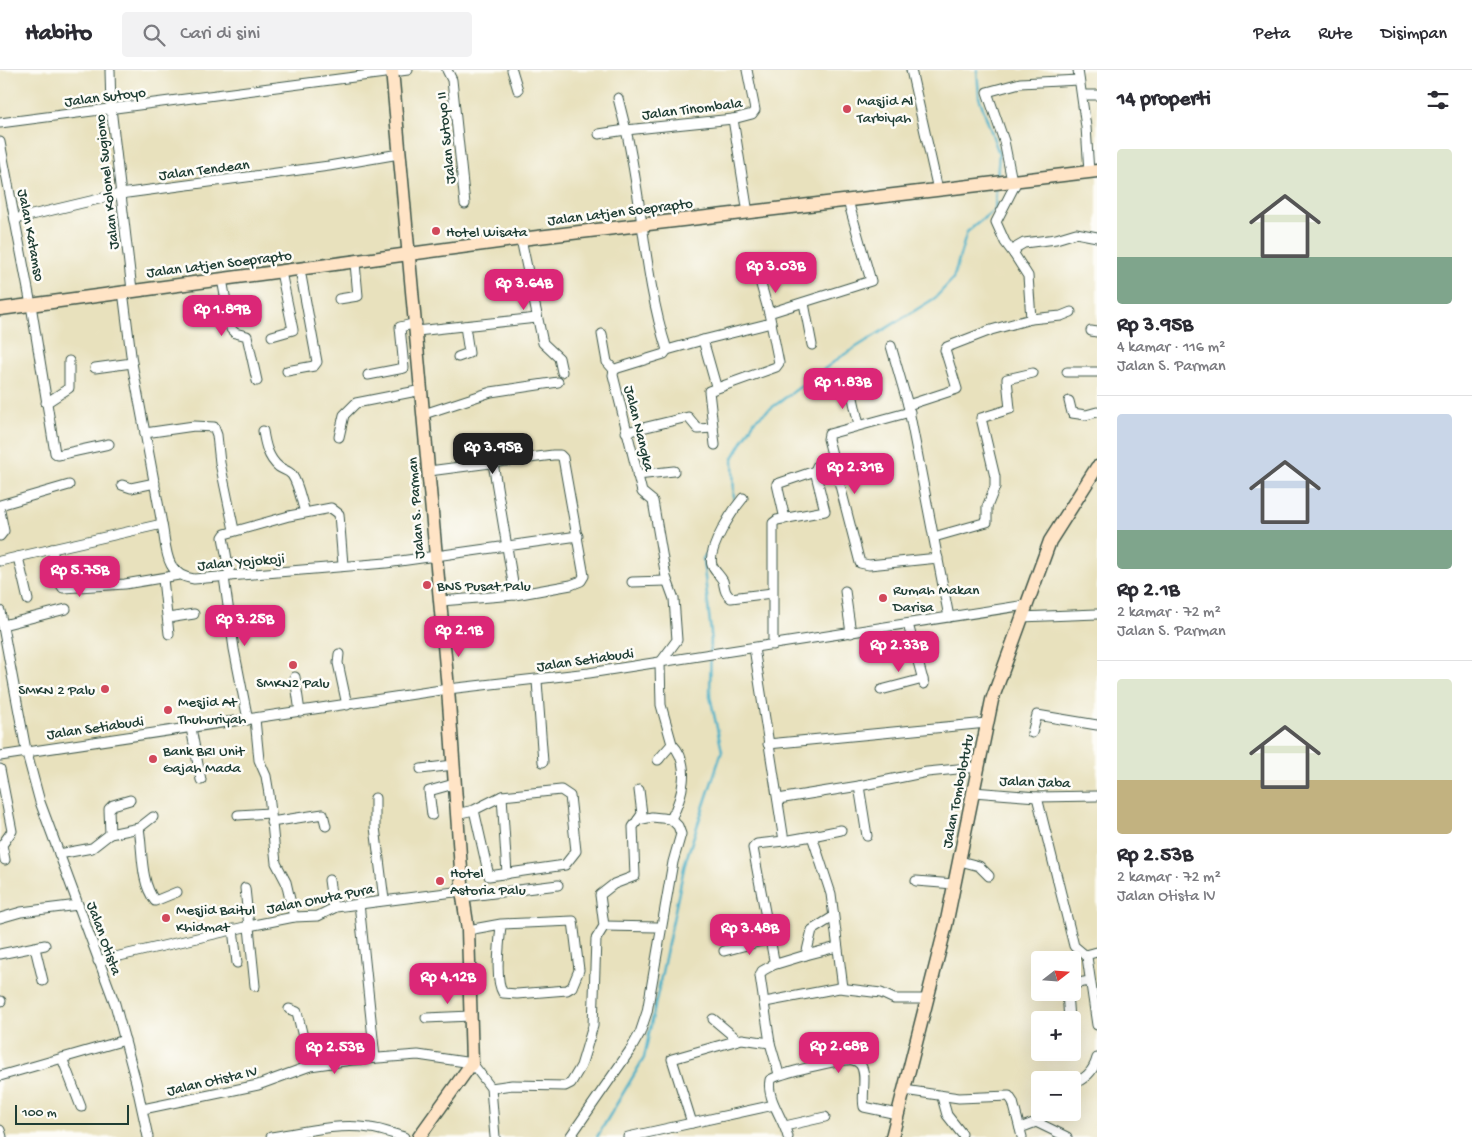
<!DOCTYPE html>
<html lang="id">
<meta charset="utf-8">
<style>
:root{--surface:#fff;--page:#f2f2f3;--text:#2b2b33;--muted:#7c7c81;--line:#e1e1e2;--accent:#db2777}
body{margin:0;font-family:"Gochi Hand",sans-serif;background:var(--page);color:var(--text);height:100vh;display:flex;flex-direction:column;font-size:19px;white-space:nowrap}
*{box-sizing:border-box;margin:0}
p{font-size:16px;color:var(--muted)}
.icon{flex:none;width:28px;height:28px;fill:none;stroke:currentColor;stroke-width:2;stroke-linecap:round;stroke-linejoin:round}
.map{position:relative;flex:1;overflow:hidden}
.panel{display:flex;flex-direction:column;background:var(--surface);width:375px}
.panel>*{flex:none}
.needle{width:32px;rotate:73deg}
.tools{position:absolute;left:1031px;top:881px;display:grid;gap:10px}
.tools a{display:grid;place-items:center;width:50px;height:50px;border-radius:5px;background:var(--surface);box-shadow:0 5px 20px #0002;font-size:25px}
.scale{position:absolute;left:15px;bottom:12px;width:114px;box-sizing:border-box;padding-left:5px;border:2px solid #1f3d34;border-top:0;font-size:14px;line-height:18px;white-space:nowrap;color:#1f3d34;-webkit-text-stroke:4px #fdfcf7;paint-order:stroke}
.price{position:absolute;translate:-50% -42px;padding:0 11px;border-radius:10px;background:var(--accent);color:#fff;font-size:16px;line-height:32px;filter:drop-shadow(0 1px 2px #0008)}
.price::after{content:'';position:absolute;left:50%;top:30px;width:15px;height:11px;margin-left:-8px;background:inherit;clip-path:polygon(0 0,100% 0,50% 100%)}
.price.selected{background:#222;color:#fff}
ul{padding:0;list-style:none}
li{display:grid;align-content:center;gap:10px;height:265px;padding:0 20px}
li+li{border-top:1px solid var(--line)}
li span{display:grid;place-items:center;height:155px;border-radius:5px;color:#555}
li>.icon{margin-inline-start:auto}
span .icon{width:90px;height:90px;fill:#fffc;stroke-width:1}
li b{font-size:21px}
h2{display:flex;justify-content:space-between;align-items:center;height:60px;padding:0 20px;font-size:21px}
header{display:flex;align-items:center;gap:30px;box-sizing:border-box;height:70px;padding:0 25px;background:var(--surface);border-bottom:1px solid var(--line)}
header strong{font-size:24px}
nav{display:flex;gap:28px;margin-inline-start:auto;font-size:18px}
.search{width:350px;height:45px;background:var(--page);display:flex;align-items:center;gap:12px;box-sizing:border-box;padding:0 18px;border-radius:5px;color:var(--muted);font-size:19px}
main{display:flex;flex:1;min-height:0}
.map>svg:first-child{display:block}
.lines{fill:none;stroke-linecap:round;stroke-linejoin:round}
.stream{stroke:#49b0c7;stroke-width:2.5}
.street-casing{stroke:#3d5649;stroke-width:11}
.secondary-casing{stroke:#3d5649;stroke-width:15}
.street{stroke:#fff;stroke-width:9}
.secondary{stroke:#ffe4c6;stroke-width:12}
.poi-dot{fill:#d1495b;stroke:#fdfcf7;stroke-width:2}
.labels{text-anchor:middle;stroke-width:5;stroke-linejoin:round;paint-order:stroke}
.street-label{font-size:15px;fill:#1f3d34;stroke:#fdfcf7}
.poi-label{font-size:15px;fill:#1f3d34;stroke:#fdfcf7;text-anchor:start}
</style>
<header>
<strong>Habito</strong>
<div class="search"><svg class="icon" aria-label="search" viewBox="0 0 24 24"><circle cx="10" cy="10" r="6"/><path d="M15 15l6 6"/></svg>Cari di sini</div>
<nav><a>Peta</a><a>Rute</a><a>Disimpan</a></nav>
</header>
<main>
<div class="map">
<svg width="1097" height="1067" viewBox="0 0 1097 1067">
<rect width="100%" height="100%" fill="#fdfcf7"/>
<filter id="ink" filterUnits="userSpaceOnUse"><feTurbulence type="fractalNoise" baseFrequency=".02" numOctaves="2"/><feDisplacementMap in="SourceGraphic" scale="10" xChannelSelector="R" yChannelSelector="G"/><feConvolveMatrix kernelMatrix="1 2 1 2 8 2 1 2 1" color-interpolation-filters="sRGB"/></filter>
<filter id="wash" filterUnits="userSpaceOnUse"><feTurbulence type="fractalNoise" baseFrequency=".0096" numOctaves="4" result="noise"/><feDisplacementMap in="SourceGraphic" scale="20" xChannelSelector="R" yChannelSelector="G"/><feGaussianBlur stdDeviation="1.12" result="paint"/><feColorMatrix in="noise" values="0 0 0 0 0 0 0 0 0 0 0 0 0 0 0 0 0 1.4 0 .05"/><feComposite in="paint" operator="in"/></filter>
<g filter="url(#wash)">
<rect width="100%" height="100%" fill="#e8e1bd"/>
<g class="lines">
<g class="stream">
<polyline points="977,0 979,27 999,84 997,108"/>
<polyline points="734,436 733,388 755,350 842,286 935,228 953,209 967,162 995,139 996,118"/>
<polyline points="597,1067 644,988 685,793 722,681 710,626 711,563 703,489 711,475"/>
</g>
</g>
</g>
<g filter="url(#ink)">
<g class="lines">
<defs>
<g id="street">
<polyline points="110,0 111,38 132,220"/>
<polyline points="447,0 452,10 465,134"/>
<polyline points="512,0 518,20"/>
<polyline points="911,0 938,120"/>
<polyline points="1078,0 1086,57 1089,102"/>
<polyline points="1082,25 1097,25"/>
<polyline points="733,49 748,143"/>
<polyline points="0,53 408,0"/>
<polyline points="599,64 626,60 618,28"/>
<polyline points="0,72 31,235 55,383 58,385 109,374"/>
<polyline points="1012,111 1004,71 987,22 1020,13 1079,10"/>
<polyline points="15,149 120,124 329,96 399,84"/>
<polyline points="521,169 543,273 559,288 562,302"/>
<polyline points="1014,184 1005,172 996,152 1017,111"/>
<polyline points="222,209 231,259 235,263 247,266 257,311"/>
<polyline points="760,211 769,243"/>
<polyline points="123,221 132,293 162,454"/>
<polyline points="339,229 358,226 355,193"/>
<polyline points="804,233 812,275"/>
<polyline points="1031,249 1061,246 1071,242"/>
<polyline points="417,261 537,248"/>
<polyline points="1091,261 1097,262"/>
<polyline points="602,264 607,292 614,300"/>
<polyline points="272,266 293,260 281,202"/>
<polyline points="703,270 771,253"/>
<polyline points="891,276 908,335"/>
<polyline points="667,280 703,270 716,316"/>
<polyline points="458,287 469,283 465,256"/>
<polyline points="95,298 132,293"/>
<polyline points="287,301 314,296 317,292 300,200"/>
<polyline points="1067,302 1097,302"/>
<polyline points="368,305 404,298 400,257 417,253"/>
<polyline points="851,319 859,355"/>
<polyline points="1069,331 1072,343 1086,345 1097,342"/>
<polyline points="46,333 69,318 69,291"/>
<polyline points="910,342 829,364 828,369 860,493 869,495 938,488"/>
<polyline points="424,344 491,322 558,312"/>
<path d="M263 361C265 374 268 388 279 397 283 400 288 400 292 405 299 415 301 431 305 442"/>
<polyline points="626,362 688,347 698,359 713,358"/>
<polyline points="145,363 194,356 214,357 217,365 220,393 234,460"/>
<polyline points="339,367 344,345 356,333 422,320"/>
<polyline points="715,375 709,321 776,297 779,293 769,243 871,211 848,131"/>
<polyline points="429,401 553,385 560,385 563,388 584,506 581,511 571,515 515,525"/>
<polyline points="637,405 674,401"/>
<polyline points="122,415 131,418 155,413"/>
<path d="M743 428C733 440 707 479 712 495 714 501 720 505 723 511 725 518 724 523 731 528L772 523"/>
<polyline points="0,435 69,415"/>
<polyline points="0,441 4,461 0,466"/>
<polyline points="785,449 777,414 815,401"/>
<polyline points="934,467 987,452 987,437 995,417 995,407 981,348 1010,339 1007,309 1033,303"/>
<polyline points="52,479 59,512 63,518 125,514 179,505"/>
<polyline points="18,487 28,530"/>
<path d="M0 491 162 454C167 479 164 505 194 509L386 493 578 466"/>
<polyline points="230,506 223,467 225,464 289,446 331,438 339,444 343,495"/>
<polyline points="224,507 234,579 248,650"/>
<polyline points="163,509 169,564"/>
<polyline points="632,512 666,511"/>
<polyline points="845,521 851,563"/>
<polyline points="441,531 515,525 493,393"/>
<polyline points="0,541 26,680 40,732 115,934 136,1012 148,1067"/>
<polyline points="949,547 908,335 957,319 945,280 947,277 991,260 1031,249 1028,206 1014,184 1017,177 1024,173 1056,169 1076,163 1097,167"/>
<polyline points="1021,547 1097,544"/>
<polyline points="168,548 194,544"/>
<polyline points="231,553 264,549"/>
<polyline points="908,554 924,614"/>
<polyline points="3,555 66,539"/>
<polyline points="773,575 773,453 777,450 825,441 815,401 817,396 833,391"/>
<polyline points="754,578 784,771 812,766 831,824 843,918"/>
<polyline points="339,584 338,593 347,635"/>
<polyline points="295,607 300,642"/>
<polyline points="537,611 543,692"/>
<polyline points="881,620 923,609"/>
<polyline points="255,649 259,690 266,706 269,724 276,793 286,812 294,847"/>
<polyline points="191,658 201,710"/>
<polyline points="1032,663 1037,645 1097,655"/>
<polyline points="768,674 987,653"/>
<polyline points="0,686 448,619 589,603 1026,535"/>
<path d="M660 688 658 690 672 674 661 635 660 593 677 570 674 529 666 507 653 431 642 422 613 305 614 300 618 298 664 284 667 280C644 209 643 133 626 60L733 49 752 44 755 40 747 0"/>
<polyline points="0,699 12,761 2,775 5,790"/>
<polyline points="421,699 453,695"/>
<polyline points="859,716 867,766"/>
<polyline points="973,722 1037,727 1097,726"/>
<polyline points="502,726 507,804"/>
<polyline points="1037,727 1074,876 1087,887 1097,955"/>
<polyline points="375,728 375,757 384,830"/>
<polyline points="778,729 859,716 927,702 978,697"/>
<polyline points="456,744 474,740 502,726 561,720 570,726 576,781 565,795 489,806 474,740"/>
<polyline points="238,745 270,743"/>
<polyline points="432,745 429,721 454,714"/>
<path d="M638 750 652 747 671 749C682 728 692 694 672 674"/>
<polyline points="271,752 323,744 326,756"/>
<path d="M139 758C143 781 140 812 155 831L177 822"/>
<polyline points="110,764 139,758 153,747"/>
<polyline points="812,766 841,760"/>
<polyline points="59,784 92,778 110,764 109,739 113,735 130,730"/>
<polyline points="960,791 979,796 989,806"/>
<polyline points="329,810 333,838"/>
<polyline points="916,811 954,814"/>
<polyline points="245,818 255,916"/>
<polyline points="463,827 558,815"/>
<polyline points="359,833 375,988"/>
<polyline points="0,848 21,842 78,835"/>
<polyline points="604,856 657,857"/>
<polyline points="233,859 237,893"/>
<path d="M468 860 501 854 573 851 579 900 572 917 567 920 517 924 503 923C494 909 500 871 501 854"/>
<polyline points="35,878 43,911"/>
<polyline points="724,881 769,869"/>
<polyline points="0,884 45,875"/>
<polyline points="806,885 837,877"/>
<polyline points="1086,885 1097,882"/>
<polyline points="98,891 249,856 294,847 318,846 336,837 462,821"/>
<polyline points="773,895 806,885 812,860 833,847"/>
<polyline points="1072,914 1090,911"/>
<polyline points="1067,922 1069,950"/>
<polyline points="0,931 1,931"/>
<polyline points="765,932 839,918 881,923 894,929 927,929"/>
<polyline points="289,939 297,942 310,996"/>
<polyline points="426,948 471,946"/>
<polyline points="713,949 738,970"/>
<polyline points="62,988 81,1037"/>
<polyline points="779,1004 770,973 760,906 762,901 773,895 774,890 753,778 757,774 784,771"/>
<polyline points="0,1006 125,970"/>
<path d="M1072 1015C1085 1008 1093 1003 1097 988"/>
<polyline points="491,1018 512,1015 565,1016 571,1013 581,996 593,956 596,869 604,856 600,825 614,814 635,806 633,757 642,744 639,720"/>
<polyline points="904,1020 959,1028 1009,1026 1013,1032 1022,1067"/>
<polyline points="942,1027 947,1045 962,1064"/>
<polyline points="143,1039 258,1015 310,996 352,990 418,985 472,993 491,1018 495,1067"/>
<polyline points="1036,1052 1067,1067"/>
<polyline points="692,1053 672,989 742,969 770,973"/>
<polyline points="785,1056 825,1047"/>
<polyline points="1020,1058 1036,1052 1048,1042"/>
<polyline points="0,1060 2,1067"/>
<path d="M271 1067C303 1062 338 1053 370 1058 381 1059 393 1064 404 1067"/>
<polyline points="570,1067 631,979 640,963 647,942 673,792 681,764 678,756 671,749"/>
<polyline points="628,1067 774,1035"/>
<path d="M788 1067C784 1049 766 1029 770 1010 777 1004 843 988 853 990 856 991 858 992 860 994 868 1004 861 1025 864 1037L897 1044"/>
</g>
<g id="secondary">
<polyline points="392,0 448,619 463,827 468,860 472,993 419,1067"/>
<polyline points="0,239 521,169 1097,101"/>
<polyline points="892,1067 946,855 992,630 1050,471 1097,397"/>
</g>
</defs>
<use href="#street" class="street-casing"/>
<use href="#secondary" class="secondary-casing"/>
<use href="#street" class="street"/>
<use href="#secondary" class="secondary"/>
</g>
</g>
<g class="poi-dot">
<circle cx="847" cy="39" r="5"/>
<circle cx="436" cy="161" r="5"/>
<circle cx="427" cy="515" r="5"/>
<circle cx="883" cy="528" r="5"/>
<circle cx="293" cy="595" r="5"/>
<circle cx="105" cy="619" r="5"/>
<circle cx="168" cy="640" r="5"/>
<circle cx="153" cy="689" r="5"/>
<circle cx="440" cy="811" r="5"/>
<circle cx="166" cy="848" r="5"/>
</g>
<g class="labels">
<g class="street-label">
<text transform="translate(105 26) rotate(-7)" y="5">Jalan Sutoyo</text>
<text transform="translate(692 38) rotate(-7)" y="5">Jalan Tinombala</text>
<text transform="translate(445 68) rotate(-96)" y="5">Jalan Sutoyo II</text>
<text transform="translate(204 99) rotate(-7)" y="5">Jalan Tendean</text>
<text transform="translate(106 112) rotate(-96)" y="5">Jalan Kolonel Sugiono</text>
<text transform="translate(620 141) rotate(-7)" y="5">Jalan Latjen Soeprapto</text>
<text transform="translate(32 165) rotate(79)" y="5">Jalan Katamso</text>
<text transform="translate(219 193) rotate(-7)" y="5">Jalan Latjen Soeprapto</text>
<text transform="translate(640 358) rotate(76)" y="5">Jalan Nangka</text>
<text transform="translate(415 438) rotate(-94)" y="5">Jalan S. Parman</text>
<text transform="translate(241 491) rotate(-5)" y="5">Jalan Yojokoji</text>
<text transform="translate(585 589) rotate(-8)" y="5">Jalan Setiabudi</text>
<text transform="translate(95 657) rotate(-8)" y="5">Jalan Setiabudi</text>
<text transform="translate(1035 711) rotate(2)" y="5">Jalan Jaba</text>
<text transform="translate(957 721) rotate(-79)" y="5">Jalan Tombolotutu</text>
<text transform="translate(320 828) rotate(-11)" y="5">Jalan Onuta Pura</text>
<text transform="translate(105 868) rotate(70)" y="5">Jalan Otista</text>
<text transform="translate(212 1010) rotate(-13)" y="5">Jalan Otista IV</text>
</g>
<g class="poi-label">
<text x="857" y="35">Masjid Al<tspan x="857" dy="17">Tarbiyah</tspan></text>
<text x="446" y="166">Hotel Wisata</text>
<text x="437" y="520">BNS Pusat Palu</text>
<text x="893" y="524">Rumah Makan<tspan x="893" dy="17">Darisa</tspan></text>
<text x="293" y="617" text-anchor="middle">SMKN2 Palu</text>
<text x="95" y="624" text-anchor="end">SMKN 2 Palu</text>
<text x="178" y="636">Mesjid At<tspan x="178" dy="17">Thuhuriyah</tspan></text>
<text x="163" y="685">Bank BRI Unit<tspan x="163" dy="17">Gajah Mada</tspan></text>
<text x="450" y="807">Hotel<tspan x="450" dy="17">Astoria Palu</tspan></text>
<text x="176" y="844">Mesjid Baitul<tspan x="176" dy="17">Khidmat</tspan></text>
</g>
</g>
</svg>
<div class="tools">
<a><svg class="needle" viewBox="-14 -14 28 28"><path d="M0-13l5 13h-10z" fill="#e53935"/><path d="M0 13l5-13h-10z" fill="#7c7c81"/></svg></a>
<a>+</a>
<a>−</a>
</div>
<div class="scale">100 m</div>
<b class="price" style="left:776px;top:224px">Rp 3.03B</b>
<b class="price" style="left:524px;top:241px">Rp 3.64B</b>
<b class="price" style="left:222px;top:267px">Rp 1.89B</b>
<b class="price" style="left:843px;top:340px">Rp 1.83B</b>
<b class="price selected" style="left:493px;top:405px">Rp 3.95B</b>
<b class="price" style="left:855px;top:425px">Rp 2.31B</b>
<b class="price" style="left:80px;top:528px">Rp 5.75B</b>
<b class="price" style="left:245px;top:577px">Rp 3.25B</b>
<b class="price" style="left:459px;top:588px">Rp 2.1B</b>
<b class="price" style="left:899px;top:603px">Rp 2.33B</b>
<b class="price" style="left:750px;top:886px">Rp 3.48B</b>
<b class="price" style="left:448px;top:935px">Rp 4.12B</b>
<b class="price" style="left:839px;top:1004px">Rp 2.68B</b>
<b class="price" style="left:335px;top:1005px">Rp 2.53B</b>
</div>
<section class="panel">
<h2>14 properti<svg class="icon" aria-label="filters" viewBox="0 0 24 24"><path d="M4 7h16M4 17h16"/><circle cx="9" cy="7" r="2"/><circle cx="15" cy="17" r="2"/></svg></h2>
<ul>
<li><span style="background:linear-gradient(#dfe7d0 70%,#7fa58c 0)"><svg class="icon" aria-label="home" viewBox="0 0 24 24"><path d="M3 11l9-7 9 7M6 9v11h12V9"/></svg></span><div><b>Rp 3.95B</b><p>4 kamar · 116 m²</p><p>Jalan S. Parman</p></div></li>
<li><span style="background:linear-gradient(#c9d6e8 75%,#7fa58c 0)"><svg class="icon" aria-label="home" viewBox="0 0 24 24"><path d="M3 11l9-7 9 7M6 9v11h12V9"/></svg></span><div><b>Rp 2.1B</b><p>2 kamar · 72 m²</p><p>Jalan S. Parman</p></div></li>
<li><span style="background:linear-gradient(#dfe7d0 65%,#c2b280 0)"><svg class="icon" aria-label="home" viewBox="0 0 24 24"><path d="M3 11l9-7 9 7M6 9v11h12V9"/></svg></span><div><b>Rp 2.53B</b><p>2 kamar · 72 m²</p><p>Jalan Otista IV</p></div></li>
</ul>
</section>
</main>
